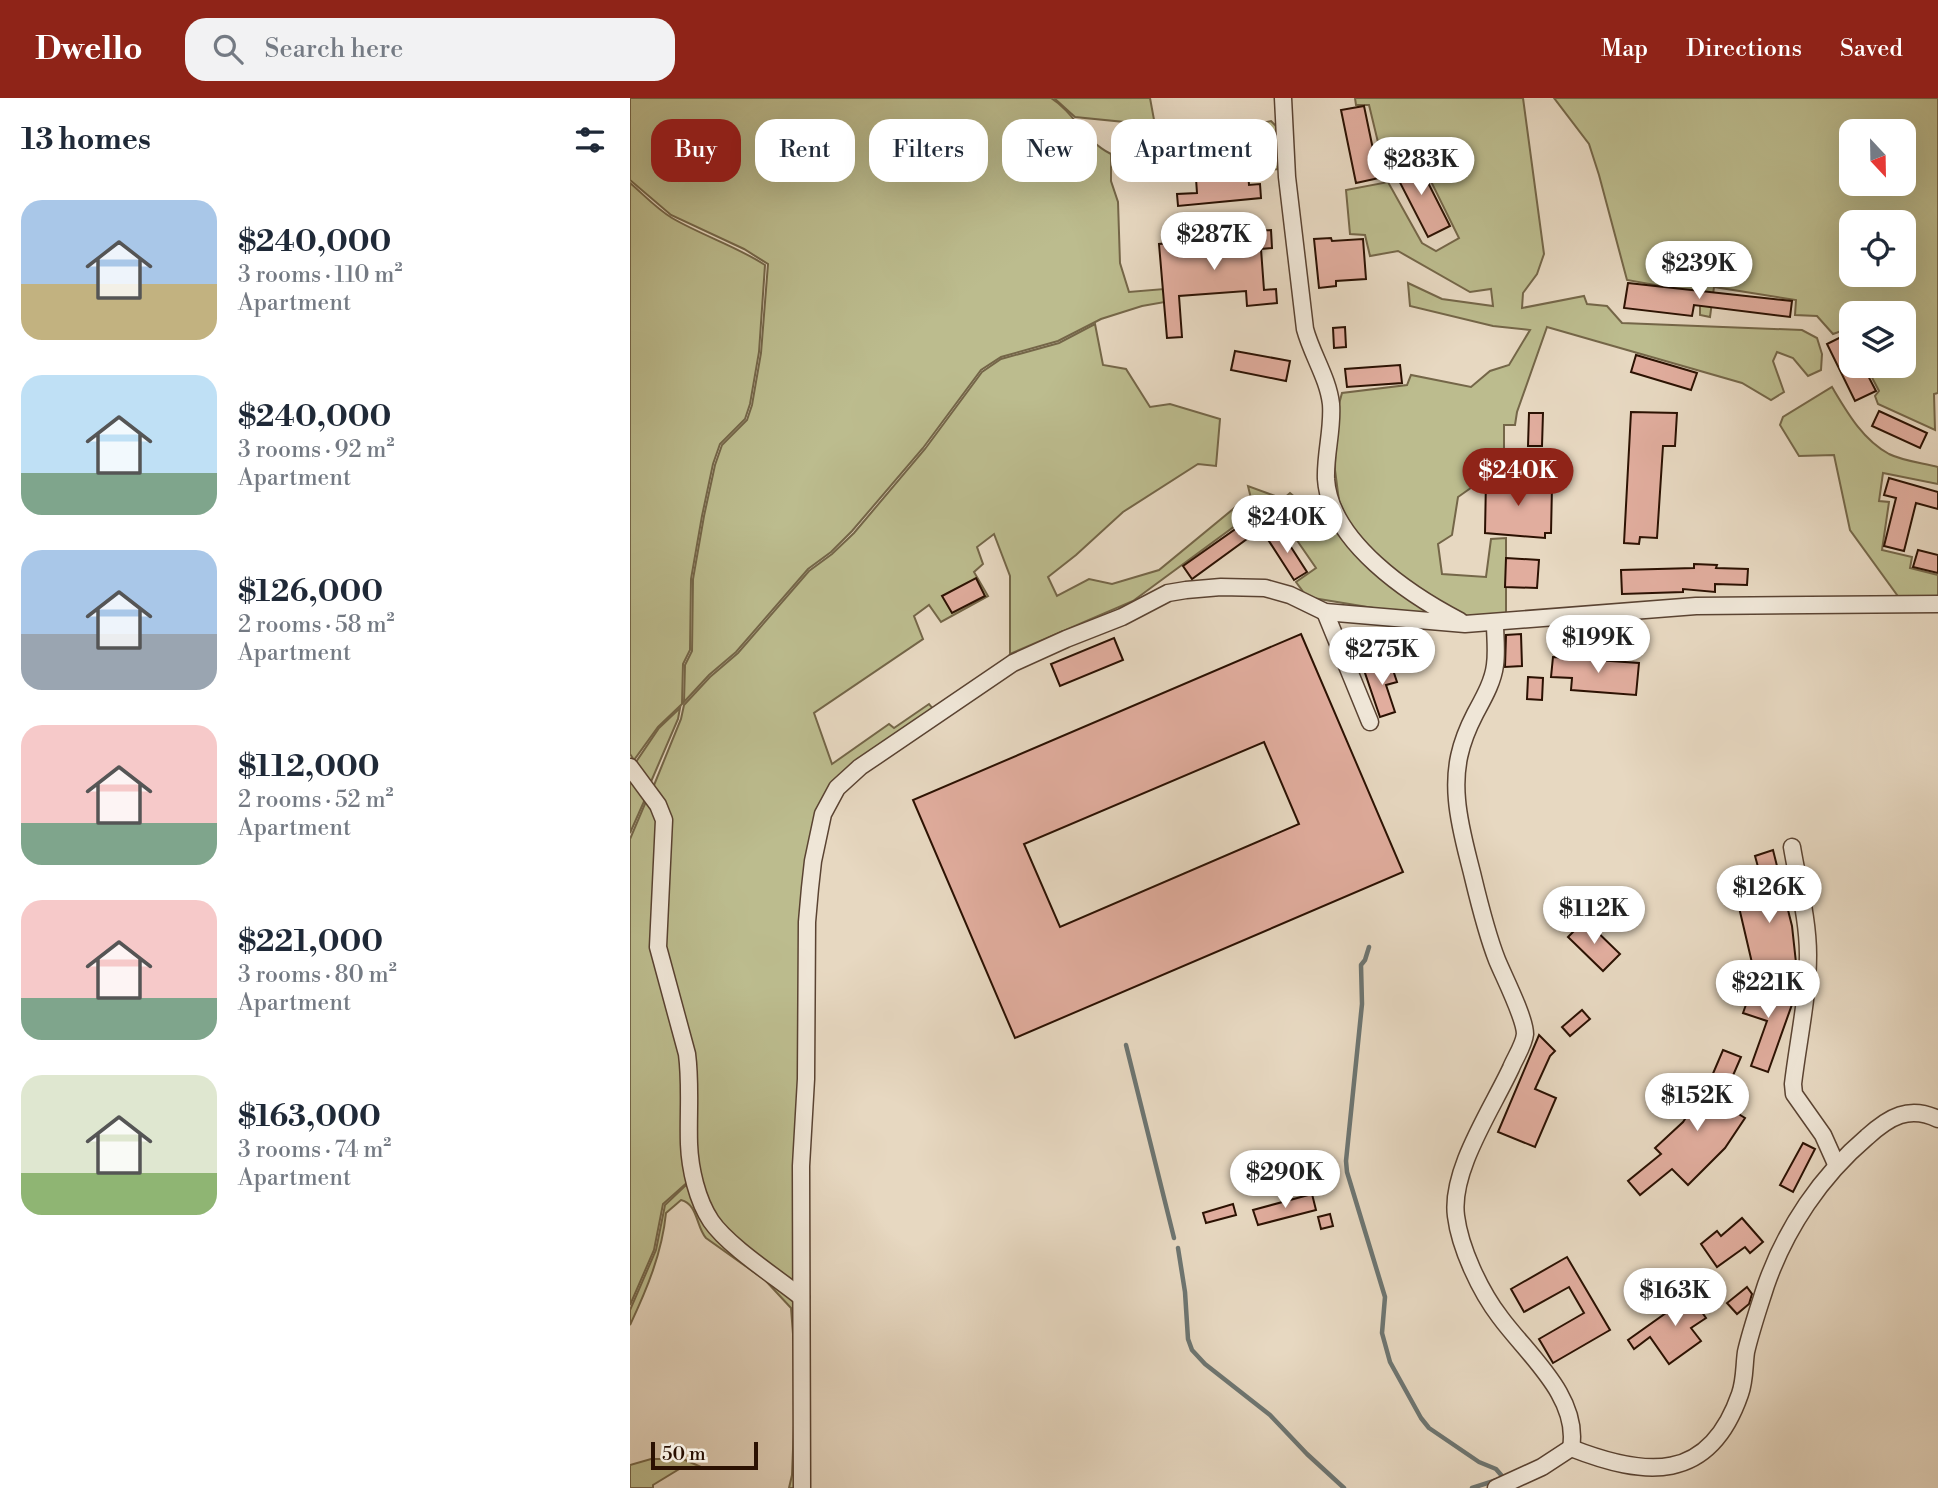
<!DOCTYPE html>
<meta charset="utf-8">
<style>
:root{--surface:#fff;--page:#f2f2f3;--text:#1f2937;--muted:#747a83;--accent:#8f2418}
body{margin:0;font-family:"Libre Bodoni",serif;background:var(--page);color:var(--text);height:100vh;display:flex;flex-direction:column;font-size:26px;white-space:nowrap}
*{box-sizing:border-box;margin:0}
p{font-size:23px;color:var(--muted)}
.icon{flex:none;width:38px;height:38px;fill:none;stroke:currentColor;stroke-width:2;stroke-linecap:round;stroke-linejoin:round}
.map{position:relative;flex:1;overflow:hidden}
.sheet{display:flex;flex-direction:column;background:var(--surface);width:630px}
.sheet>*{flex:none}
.banner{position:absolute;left:21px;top:21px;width:665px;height:63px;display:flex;gap:14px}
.needle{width:46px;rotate:158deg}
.controls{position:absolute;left:1209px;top:21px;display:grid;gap:14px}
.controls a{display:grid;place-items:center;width:77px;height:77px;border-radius:14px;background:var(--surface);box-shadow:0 7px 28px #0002;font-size:35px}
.scale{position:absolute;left:21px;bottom:18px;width:107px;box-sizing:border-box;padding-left:7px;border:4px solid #2b1102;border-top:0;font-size:19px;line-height:24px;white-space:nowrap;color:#2b1102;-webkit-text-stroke:5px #efe6d7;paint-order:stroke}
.price{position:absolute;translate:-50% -60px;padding:0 16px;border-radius:24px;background:#fff;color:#222;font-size:23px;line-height:46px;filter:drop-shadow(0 2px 4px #0008)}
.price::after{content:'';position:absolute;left:50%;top:42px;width:21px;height:16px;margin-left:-10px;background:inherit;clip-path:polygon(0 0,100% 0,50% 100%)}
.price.on{background:var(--accent);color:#fff}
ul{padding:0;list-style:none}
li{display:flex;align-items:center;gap:21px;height:175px;padding:0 21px}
li span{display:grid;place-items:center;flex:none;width:196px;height:140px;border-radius:21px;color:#555}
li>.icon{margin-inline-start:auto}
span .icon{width:84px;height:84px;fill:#fffc;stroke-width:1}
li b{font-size:30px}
h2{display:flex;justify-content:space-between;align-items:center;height:84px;padding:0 21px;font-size:30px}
.chip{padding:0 24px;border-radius:21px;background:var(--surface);box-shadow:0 7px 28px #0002;font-size:24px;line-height:63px}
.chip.on{background:var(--accent);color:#fff}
header{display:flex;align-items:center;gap:42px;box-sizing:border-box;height:98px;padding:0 35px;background:var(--accent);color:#fff}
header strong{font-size:33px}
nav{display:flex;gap:38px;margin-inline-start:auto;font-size:24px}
.search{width:490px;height:63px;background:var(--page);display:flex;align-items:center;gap:18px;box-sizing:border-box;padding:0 24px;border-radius:21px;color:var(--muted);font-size:26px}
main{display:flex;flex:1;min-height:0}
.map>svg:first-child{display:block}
.green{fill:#bcbc8e;stroke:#746648;stroke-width:2;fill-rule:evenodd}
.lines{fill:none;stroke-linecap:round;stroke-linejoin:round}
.stream{stroke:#6d7571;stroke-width:4.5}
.building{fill:#e1ad9e;stroke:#2b1102;stroke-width:2;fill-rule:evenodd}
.street-casing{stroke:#5a4332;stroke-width:19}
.street{stroke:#efe6d7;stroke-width:16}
</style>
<header>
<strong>Dwello</strong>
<div class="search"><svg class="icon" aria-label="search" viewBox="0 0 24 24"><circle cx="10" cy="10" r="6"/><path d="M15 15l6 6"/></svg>Search here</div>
<nav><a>Map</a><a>Directions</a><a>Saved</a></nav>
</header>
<main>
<section class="sheet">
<h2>13 homes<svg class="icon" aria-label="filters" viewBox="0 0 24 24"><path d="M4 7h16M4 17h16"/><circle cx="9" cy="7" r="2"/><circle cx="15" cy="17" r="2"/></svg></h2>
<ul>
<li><span style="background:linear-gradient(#a9c7e8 60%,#c2b280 0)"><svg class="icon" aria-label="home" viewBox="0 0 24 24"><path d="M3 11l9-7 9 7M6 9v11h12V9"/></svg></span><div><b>$240,000</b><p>3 rooms · 110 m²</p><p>Apartment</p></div></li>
<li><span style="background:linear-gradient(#bfe0f5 70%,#7fa58c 0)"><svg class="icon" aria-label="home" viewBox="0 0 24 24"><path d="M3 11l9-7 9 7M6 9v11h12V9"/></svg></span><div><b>$240,000</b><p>3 rooms · 92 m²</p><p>Apartment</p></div></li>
<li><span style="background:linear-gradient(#a9c7e8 60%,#9aa5b1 0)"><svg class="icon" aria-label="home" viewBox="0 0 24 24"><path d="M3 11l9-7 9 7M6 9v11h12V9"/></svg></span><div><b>$126,000</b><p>2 rooms · 58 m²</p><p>Apartment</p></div></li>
<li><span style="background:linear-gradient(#f6c9c9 70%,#7fa58c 0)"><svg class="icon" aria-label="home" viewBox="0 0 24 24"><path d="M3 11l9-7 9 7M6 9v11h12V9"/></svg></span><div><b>$112,000</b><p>2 rooms · 52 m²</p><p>Apartment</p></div></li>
<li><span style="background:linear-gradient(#f6c9c9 70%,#7fa58c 0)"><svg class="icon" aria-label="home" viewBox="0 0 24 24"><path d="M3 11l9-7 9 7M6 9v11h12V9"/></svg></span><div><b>$221,000</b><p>3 rooms · 80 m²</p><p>Apartment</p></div></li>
<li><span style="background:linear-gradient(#dfe7d0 70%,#8fb573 0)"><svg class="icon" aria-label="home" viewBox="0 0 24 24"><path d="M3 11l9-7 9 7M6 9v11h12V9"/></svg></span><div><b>$163,000</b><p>3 rooms · 74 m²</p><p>Apartment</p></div></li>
</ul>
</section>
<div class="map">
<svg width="1308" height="1390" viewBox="0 0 1308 1390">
<rect width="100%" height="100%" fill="#e7d8c1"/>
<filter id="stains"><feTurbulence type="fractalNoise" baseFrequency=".00286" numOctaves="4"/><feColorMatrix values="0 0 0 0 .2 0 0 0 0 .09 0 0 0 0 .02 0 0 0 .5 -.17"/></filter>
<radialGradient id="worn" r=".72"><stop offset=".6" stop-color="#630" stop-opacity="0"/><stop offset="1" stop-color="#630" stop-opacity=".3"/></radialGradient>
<g class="green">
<path d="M0 0H421C446 16 453 42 481 56V83L488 104 490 165 499 194 534 191 535 204 512 208 471 221 428 243 371 259 351 272 293 350 222 433 201 454 178 471 106 554 79 577 54 604 55 567 62 553 63 481 74 418 85 367 92 347 117 322 122 307 131 255 138 166 114 151 41 117 0 82Z"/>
<polygon points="424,0 520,0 525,27 445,19"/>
<polygon points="725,0 893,0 914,156 907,176 893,195 892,210 954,198 957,206 977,208 992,225 1172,232 1187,240 1192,256 1191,272 1178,278 1163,260 1147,254 1143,263 1154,294 1141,302 1112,285 917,229 887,314 885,327 874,327 874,355 845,387 828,399 822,437 808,446 812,476 856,479 861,441 876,440 876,520 836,522 753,469 719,426 709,403 705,372 706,317 712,295 777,287 781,277 841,289 860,273 879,267 900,232 863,228 780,208 778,185 812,201 863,208 861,191 840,194 768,153 740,158 735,137 720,136 716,92 758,84 792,145 806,153 829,140 786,53 754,69 739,7 726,7"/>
<path d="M924 0H1308V295L1304 296 1305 332 1248 306 1245 298 1249 293 1236 268H1274V215H1222L1221 240 1217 231 1203 236 1187 218 1165 217 1166 202 1084 189 1080 219 1070 217V195L997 182 969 77 959 46ZM1222 33H1274V86H1222ZM1222 124H1274V177H1222Z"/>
<polygon points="641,23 646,28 648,71 630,73 629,38 584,43 564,57 545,47 541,33 573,38"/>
<path d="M0 85C14 97 27 111 42 120 73 138 106 148 135 167L129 254 120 306 115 321 90 346 83 366 72 418 61 481 60 552 53 566 52 606 28 629 4 662 0 656Z"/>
<polygon points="465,226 473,267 496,271 520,309 540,306 590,321 586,368 568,366 493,414 446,457 418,479 427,498 459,481 482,486 529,472 608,407 624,413 618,388 653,401 660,395 810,521 677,499 666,484 686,470 655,425 639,434 624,414 503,503 380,556 380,478 364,436 347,449 353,466 344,474 358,498 311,524 299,507 284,518 293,541 184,615 202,666 259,626 264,630 299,606 303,611 187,719 169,1187 139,1168 84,1120 69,1082 35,862 38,721 22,692 51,621 54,607 80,579 108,555 179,473 202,456 224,435 295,351 352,274 371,261 429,245"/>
<path d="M1202 289C1217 314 1232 341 1259 356 1273 363 1293 365 1308 369V386L1253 375 1249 403 1259 404 1252 452 1282 459 1280 470 1308 477V502L1270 501 1220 432 1204 357 1169 358 1150 327 1153 319Z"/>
<polygon points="50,610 48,621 20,686 6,664 29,630"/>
<polygon points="0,677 16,699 0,735"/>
<polygon points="17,701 28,719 23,814 56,967 60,1082 33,1106 24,1152 0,1207 0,741"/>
<path d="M59 1087 73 1121 167 1205V1390H159L162 1377 166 1275 161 1210 135 1182 76 1140C66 1129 68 1106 51 1102L36 1115C32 1155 17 1191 0 1227V1212L26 1152 35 1107 55 1088Z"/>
<polygon points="21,1361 53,1361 71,1369 51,1370 23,1387 23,1390 0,1390 0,1367"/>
</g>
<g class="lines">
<g class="stream">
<polyline points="739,849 735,862 731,867 732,906 716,1063 717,1074 755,1199 752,1235 760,1264 791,1320 799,1330 849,1364 866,1371 872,1378 870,1381 842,1390"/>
<polyline points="496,947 544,1140"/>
<polyline points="548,1150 555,1194 558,1241 562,1252 575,1266 640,1317 677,1356 714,1390"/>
</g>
</g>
<g class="building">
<polygon points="734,8 749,80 726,85 711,12"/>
<polygon points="627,41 628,58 617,59 619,87 630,86 631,100 548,108 547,96 567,95 565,66 598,64 597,44"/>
<polygon points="785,59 820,128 798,139 763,71"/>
<polygon points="641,132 642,150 631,151 634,192 646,191 647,205 617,208 616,193 549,198 552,239 537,240 529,146 611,139 610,134"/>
<polygon points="701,140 702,143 733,141 736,181 706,183 706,188 689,190 684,141"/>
<polygon points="998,185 1162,203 1160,219 1064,207 1062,218 994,210"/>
<polygon points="715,229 716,249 704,250 703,230"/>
<polygon points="1217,236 1222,245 1222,268 1233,268 1246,293 1225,303 1197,246"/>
<polygon points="605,253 660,263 656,283 601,272"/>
<polygon points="1006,257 1067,275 1061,292 1001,274"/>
<polygon points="770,267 772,285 717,289 715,271"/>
<polygon points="1249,313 1297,335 1290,350 1242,328"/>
<polygon points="1001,314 1047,315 1045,348 1033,348 1027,440 1010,439 1009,446 994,445"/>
<polygon points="899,315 913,315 912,348 898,348"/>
<polygon points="1259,380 1308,394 1308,411 1286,405 1274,453 1254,448 1266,400 1254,397"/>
<polygon points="856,381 917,384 916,388 922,388 921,435 915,435 915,440 855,435"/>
<polygon points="624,418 632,430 562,481 553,468"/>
<polygon points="650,432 677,474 664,482 637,440"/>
<polygon points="1288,452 1308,457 1308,475 1283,469"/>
<polygon points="876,460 909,462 907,490 875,489"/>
<polygon points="1064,466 1087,467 1086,470 1118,471 1117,487 1085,486 1085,494 1053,491 1053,494 992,496 991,472 1064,470"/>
<polygon points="346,480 355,498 322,515 312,498"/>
<path d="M671 536 773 774 385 940 283 702ZM634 644 669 726 430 829 394 746Z"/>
<polygon points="891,536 892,568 875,569 876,537"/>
<polygon points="484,540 493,562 430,588 421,566"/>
<polygon points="923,559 1009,565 1006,597 941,592 942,580 921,579"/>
<polygon points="760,563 767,584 756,587 765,614 750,619 734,572"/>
<polygon points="898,579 913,580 912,602 897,601"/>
<polygon points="1143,752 1162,828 1167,874 1126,882 1108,805 1136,798 1125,758"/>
<polygon points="955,822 990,856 973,873 938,839"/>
<polygon points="1124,884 1165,898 1138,974 1121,968 1137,923 1113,915"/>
<polygon points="952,912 960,921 940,938 932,929"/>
<polygon points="909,937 925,953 920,958 905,991 926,1000 905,1049 868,1034"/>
<polygon points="1093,952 1111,959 1091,1005 1115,1020 1095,1050 1058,1087 1042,1071 1010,1097 998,1083 1031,1056 1025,1050 1053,1024 1079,985"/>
<polygon points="1173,1045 1185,1051 1163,1094 1150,1087"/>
<polygon points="682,1096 686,1112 628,1127 623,1112"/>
<polygon points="603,1106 606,1117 576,1125 573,1115"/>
<polygon points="700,1116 703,1128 691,1131 688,1119"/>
<polygon points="1112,1120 1133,1144 1120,1155 1115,1149 1087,1169 1071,1146 1087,1133 1091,1138"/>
<polygon points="937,1159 980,1232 923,1265 909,1241 954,1215 939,1189 894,1214 881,1191"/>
<polygon points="1074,1188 1080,1197 1067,1207 1076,1220 1061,1230 1071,1243 1039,1266 1020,1239 1004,1251 998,1242"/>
<polygon points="1117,1189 1122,1196 1119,1206 1107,1216 1097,1205"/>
</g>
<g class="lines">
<defs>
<g id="street">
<path d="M653 0 657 79 675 231C682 257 698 280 701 306 703 331 695 356 696 381 700 444 780 497 830 523"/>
<polyline points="695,514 740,624"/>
<path d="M865 525C865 538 867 553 865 567 863 584 853 601 845 616 830 645 824 670 827 702 829 727 836 751 842 775 849 804 856 834 867 862 874 879 895 920 895 936 894 947 885 960 881 970 862 1011 820 1073 826 1118 830 1150 850 1193 870 1219 897 1256 950 1299 941 1350"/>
<path d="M0 669 28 707 34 722 28 849 57 956C61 986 58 1016 59 1046 60 1071 67 1102 81 1123 98 1148 146 1179 171 1199"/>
<path d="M1162 749C1168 785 1178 821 1178 857 1178 900 1168 943 1163 986L1164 996 1193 1037 1206 1066"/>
<polyline points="172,1390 171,1068 176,981 177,824 180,790 183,763 193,716 207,690 230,669 383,565 436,541 492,519 538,495 556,492 591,489 635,490 660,497 695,514 835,526 1066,508 1308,506"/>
<path d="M866 1390 912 1369 941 1350C1015 1379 1079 1386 1110 1296 1115 1282 1114 1268 1116 1254 1121 1232 1129 1209 1136 1187 1156 1130 1191 1078 1237 1039 1259 1019 1279 1007 1308 1021"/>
</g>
</defs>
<use href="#street" class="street-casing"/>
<use href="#street" class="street"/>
</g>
<rect width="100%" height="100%" filter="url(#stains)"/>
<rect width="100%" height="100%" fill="url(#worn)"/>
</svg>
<div class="controls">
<a><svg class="needle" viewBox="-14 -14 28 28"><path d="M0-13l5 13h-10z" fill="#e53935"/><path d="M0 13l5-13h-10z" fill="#747a83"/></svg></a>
<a><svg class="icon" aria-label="locate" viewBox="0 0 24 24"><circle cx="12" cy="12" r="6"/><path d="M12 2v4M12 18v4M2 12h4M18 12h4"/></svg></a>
<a><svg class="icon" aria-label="layers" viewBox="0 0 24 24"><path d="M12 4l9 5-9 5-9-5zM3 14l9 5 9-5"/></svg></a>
</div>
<div class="scale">50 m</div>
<b class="price" style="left:791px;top:99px">$283K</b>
<b class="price" style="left:584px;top:174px">$287K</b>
<b class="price" style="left:1069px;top:203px">$239K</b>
<b class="price on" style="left:888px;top:410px">$240K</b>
<b class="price" style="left:657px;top:457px">$240K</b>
<b class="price" style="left:968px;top:577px">$199K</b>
<b class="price" style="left:752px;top:589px">$275K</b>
<b class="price" style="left:1139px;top:827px">$126K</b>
<b class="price" style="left:964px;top:848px">$112K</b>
<b class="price" style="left:1138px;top:922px">$221K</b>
<b class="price" style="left:1067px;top:1035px">$152K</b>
<b class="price" style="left:655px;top:1112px">$290K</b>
<b class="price" style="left:1045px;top:1230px">$163K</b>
<div class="banner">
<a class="chip on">Buy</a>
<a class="chip">Rent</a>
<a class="chip">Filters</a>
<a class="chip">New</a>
<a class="chip">Apartment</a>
</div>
</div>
</main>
